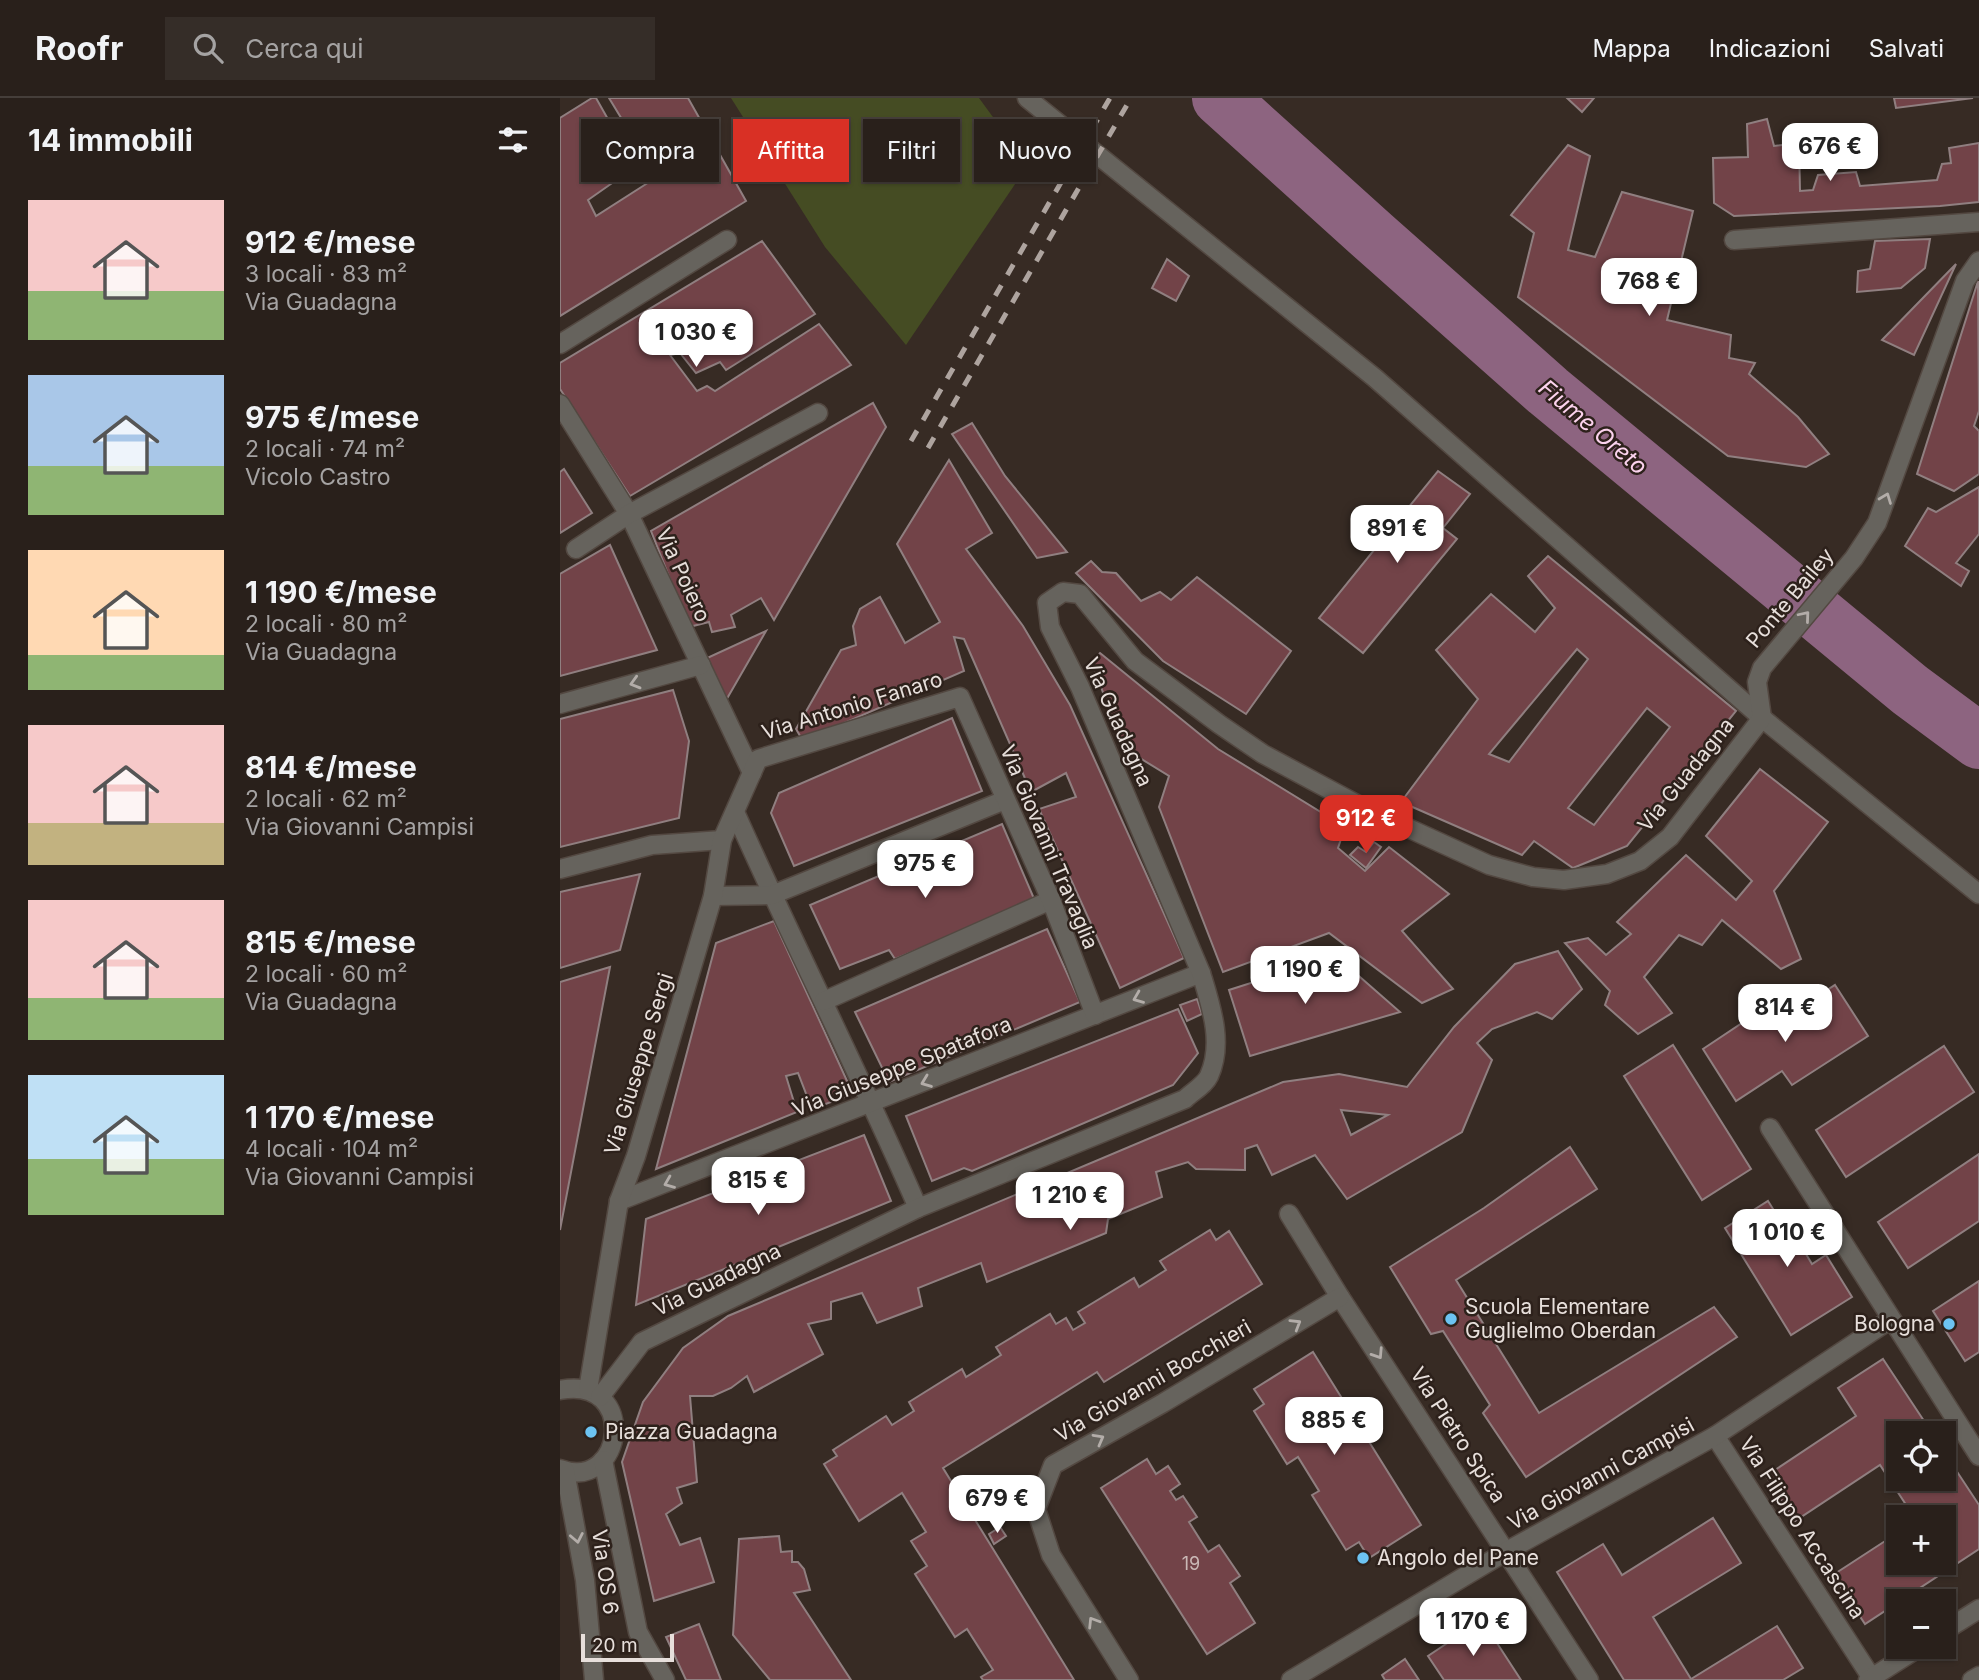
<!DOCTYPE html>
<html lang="it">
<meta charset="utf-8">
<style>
:root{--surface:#29201b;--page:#352d28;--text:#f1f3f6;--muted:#a5a3a3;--line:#453e3a;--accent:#d93025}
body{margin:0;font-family:Inter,sans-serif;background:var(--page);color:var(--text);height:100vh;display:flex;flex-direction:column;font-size:26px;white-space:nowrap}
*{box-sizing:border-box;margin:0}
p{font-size:23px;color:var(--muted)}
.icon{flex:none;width:38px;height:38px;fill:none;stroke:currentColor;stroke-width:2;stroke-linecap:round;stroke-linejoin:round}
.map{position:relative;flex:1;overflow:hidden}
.sheet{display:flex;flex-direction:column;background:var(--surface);width:560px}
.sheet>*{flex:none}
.banner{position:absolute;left:21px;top:21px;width:665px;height:63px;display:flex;gap:14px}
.fabs{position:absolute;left:1326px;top:1323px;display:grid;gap:14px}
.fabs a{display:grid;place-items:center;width:70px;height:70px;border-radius:0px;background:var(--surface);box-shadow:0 2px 5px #0004,0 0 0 2px var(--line);font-size:35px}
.scale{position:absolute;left:21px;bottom:18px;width:93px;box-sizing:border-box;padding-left:7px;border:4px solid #e7dfdb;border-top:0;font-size:19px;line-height:24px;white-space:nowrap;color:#e7dfdb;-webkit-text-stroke:5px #2d211b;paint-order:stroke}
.price{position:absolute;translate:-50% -60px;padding:0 16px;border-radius:14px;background:#fff;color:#222;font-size:23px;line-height:46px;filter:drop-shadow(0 2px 4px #0008)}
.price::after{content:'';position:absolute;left:50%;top:42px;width:21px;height:16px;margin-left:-10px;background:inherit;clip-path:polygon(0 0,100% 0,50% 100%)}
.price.current{background:var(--accent);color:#fff}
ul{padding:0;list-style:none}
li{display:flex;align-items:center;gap:21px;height:175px;padding:0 28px}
li span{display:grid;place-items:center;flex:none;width:196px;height:140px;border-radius:0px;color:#555}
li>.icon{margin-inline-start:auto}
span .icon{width:84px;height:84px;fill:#fffc;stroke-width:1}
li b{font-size:30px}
h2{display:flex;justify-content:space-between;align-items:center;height:84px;padding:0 28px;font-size:30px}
.tag{padding:0 24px;border-radius:0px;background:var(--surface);box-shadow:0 2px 5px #0004,0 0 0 2px var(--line);font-size:24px;line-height:63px}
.tag.current{background:var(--accent);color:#fff}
header{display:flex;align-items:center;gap:42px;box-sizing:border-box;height:98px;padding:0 35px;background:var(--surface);border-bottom:2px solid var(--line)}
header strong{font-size:33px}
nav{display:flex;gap:38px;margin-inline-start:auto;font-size:24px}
.search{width:490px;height:63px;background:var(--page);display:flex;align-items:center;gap:18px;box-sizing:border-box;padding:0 24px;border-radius:0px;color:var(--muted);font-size:26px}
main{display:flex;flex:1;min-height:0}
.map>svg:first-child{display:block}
.green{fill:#454c23}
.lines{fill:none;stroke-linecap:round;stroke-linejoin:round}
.river{stroke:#8d6480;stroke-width:56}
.building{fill:#724348;stroke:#907f80;stroke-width:2;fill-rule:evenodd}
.minor-casing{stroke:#534841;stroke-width:21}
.minor{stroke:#66635d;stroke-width:18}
.rail{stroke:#aea49f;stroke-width:5;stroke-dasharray:12 12;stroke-linecap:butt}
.oneway{stroke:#b3ada9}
.poi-dot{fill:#6cc3f2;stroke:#2d211b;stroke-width:2.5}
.labels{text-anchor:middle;stroke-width:5;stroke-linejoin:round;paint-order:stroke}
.number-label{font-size:18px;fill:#cab8b6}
.street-label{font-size:21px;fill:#e7dfdb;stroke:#2d211b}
.poi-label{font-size:21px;fill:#e7dfdb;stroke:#2d211b;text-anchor:start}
.water-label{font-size:23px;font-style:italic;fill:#fcd3ee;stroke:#2d211b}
</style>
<header>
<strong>Roofr</strong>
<div class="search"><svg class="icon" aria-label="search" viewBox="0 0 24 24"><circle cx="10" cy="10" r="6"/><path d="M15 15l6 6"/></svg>Cerca qui</div>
<nav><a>Mappa</a><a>Indicazioni</a><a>Salvati</a></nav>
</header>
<main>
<section class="sheet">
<h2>14 immobili<svg class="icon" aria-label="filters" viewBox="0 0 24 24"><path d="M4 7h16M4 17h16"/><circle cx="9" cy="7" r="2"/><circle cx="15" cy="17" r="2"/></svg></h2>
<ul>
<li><span style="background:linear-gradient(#f6c9c9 65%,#8fb573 0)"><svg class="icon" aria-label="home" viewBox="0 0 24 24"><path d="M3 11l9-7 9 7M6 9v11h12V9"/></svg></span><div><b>912 €/mese</b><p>3 locali · 83 m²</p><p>Via Guadagna</p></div></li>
<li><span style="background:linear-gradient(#a9c7e8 65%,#8fb573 0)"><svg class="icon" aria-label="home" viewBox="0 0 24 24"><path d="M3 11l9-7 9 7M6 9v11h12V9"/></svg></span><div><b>975 €/mese</b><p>2 locali · 74 m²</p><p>Vicolo Castro</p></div></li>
<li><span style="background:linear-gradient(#ffd9b3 75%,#8fb573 0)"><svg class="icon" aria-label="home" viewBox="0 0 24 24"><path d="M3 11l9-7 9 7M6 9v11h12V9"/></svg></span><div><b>1 190 €/mese</b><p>2 locali · 80 m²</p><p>Via Guadagna</p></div></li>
<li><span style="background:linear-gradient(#f6c9c9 70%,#c2b280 0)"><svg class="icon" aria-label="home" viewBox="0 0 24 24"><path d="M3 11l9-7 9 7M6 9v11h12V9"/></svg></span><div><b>814 €/mese</b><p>2 locali · 62 m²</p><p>Via Giovanni Campisi</p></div></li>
<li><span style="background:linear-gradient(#f6c9c9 70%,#8fb573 0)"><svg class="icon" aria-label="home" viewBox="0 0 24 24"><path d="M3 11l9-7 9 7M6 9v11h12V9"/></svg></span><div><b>815 €/mese</b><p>2 locali · 60 m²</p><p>Via Guadagna</p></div></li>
<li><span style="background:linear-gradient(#bfe0f5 60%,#8fb573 0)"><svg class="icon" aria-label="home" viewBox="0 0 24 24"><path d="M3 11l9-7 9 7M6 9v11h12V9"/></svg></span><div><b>1 170 €/mese</b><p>4 locali · 104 m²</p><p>Via Giovanni Campisi</p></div></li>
</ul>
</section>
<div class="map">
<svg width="1419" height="1582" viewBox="0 0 1419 1582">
<rect width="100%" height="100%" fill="#372b24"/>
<polygon class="green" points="171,0 419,0 468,67 346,247 265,149"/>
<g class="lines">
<polyline class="river" points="660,0 813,138 988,293 1350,592 1419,643"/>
</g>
<g class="building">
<polygon points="32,0 36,0 75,69 28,102 36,118 97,79 49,0 128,0 186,103 0,218 0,20"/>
<polygon points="1007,0 1034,0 1022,14"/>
<polygon points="1334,0 1413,0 1336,10"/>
<polygon points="1207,21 1214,48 1239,45 1240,93 1253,92 1258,77 1296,74 1300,88 1377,82 1382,66 1391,65 1389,50 1419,45 1419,104 1380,108 1174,118 1154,105 1153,60 1188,59 1187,26"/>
<polygon points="1008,47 1030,58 1008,152 1035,159 1062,94 1133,113 1107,222 1171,237 1169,260 1195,265 1189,276 1238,319 1269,356 1246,369 1168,358 958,199 974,135 951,117"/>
<polygon points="1370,141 1365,170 1341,190 1297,194 1298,173 1310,171 1315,143"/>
<polygon points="202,143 255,216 166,272 160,264 136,275 120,255 110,257 137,293 147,288 155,293 259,226 291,267 70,398 0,291 0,265"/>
<polygon points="607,161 629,178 616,203 592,190"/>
<polygon points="1396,166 1354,257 1322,242"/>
<polygon points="1418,183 1419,313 1414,328 1419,333 1419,376 1394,393 1357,376"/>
<polygon points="313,305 326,329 214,522 201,500 171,517 175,529 152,534 149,524 129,529 91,433"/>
<polygon points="412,325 445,378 507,454 477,460 392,336"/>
<polygon points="389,362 432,435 406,451 463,528 510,607 624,860 560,890 479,711 516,699 506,675 471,694 404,541 394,539 404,573 243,643 236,631 281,552 296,547 293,528 300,511 320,499 345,545 380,524 337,446"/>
<polygon points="4,371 32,415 0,435 0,374"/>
<polygon points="878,373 910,396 883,430 897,441 803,555 759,520"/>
<polygon points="1419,389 1419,436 1396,465 1409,473 1401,488 1345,448 1368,410 1376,414"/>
<polygon points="50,447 97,552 0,578 0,476"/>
<path d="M988 458 1176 613 1067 748 1013 770 974 743 962 757 841 704 918 601 876 552 931 496 975 534 995 510 968 478ZM1017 551 1028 561 949 664 929 656ZM1087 610 1110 629 1034 727 1008 710Z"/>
<polygon points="531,463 542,474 556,475 581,503 600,494 611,502 637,479 731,553 686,616 603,563 516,475"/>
<polygon points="206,533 165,604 145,561"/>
<polygon points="540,555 658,651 785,729 778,750 805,773 829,749 889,796 842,833 893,891 862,905 769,835 663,874 599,709 609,678 562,649 532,563"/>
<polygon points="113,592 129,643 119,720 0,749 0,621"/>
<polygon points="392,620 422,693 234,768 211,715 219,695"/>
<polygon points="1200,671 1268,724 1214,793 1241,861 1221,871 1162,822 1142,847 1119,837 1084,879 1112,915 1078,936 1045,907 1050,893 1005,845 1028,840 1046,857 1071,836 1057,824 1126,757 1176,802 1192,783 1146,738"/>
<polygon points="442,726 475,803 335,861 329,852 280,871 250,807"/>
<polygon points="814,744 821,749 806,770 790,757 798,749 806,754"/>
<polygon points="80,776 60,852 0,870 0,794"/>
<polygon points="214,823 293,996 252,1011 238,975 226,978 237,1014 96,1071 156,845"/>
<polygon points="487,831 520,904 329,984 295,914"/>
<path d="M998 853 1022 891 992 921 977 914 932 931 917 945 932 962 902 1034 787 1101 755 1057 712 1077 697 1047 685 1051V1072L636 1071 628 1064 596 1074 602 1099 548 1121 546 1135 427 1184 421 1165 358 1190 362 1208 317 1225 302 1195 271 1204V1221L248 1226 263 1256 194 1294 187 1278 171 1290 153 1298H130L137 1384 117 1390 122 1405 106 1416 120 1447 140 1440 154 1484 94 1503 62 1364 83 1304 123 1250 168 1218 723 984 779 976 847 989 894 929 955 866ZM781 1012 828 1017 791 1037Z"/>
<polygon points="784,865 840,914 690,958 669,892 750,866"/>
<polygon points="50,869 0,1132 0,884"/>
<polygon points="1275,887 1308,938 1232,987 1222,973 1176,1003 1143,951 1206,909 1216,925"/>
<polygon points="637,901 642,916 627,923 620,907"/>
<polygon points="618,911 638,955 613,987 412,1073 404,1070 372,1083 346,1018"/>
<polygon points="1113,947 1191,1071 1142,1102 1064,978"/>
<polygon points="1384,948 1414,994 1286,1079 1256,1032"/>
<polygon points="304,1037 331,1103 76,1207 86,1121"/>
<polygon points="1010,1049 1037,1091 896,1182 979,1315 1154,1209 1177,1239 966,1379 923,1315 930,1307 883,1233 871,1236 830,1169 924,1110"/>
<polygon points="1419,1056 1419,1123 1348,1170 1318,1124"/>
<polygon points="1208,1103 1230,1138 1234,1136 1252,1166 1266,1157 1292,1199 1231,1237 1165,1130"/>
<polygon points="650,1132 656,1142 669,1133 702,1186 544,1284 537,1274 383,1370 514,1582 423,1582 421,1579 433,1572 407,1531 395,1539 355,1476 367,1468 351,1443 366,1434 342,1395 299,1423 264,1366 277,1358 273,1352 326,1318 332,1327 354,1313 349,1304 402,1271 406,1279 441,1257 436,1249 490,1216 496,1226 506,1220 513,1232 525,1225 518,1214 574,1180 579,1189 606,1172 600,1163"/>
<polygon points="1419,1183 1419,1254 1405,1263 1373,1213"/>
<polygon points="753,1254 861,1427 809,1460 799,1444 786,1452 752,1397 759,1393 738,1359 727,1366 694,1313 704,1306 694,1291"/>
<polygon points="1323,1261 1372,1335 1339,1335 1339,1381 1384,1381 1384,1354 1419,1407 1419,1451 1305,1526 1273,1477 1339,1434 1339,1465 1384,1465 1384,1419 1354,1419 1320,1367 1235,1423 1206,1378 1296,1318 1278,1290"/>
<polygon points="587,1361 596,1376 608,1368 620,1386 610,1393 616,1402 623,1398 637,1419 629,1424 648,1454 659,1447 680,1478 670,1485 695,1525 647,1556 541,1390"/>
<polygon points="1153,1420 1181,1465 1093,1519 1131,1581 1217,1528 1243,1570 1223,1582 1064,1582 997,1474 1043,1446 1062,1477"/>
<polygon points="440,1429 446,1438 434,1446 429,1436"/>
<polygon points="219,1438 221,1454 232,1453 232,1464 238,1464 244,1471 250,1492 234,1495 291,1582 210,1582 173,1537 179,1441"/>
<polygon points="922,1522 961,1582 884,1582 868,1558"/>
<polygon points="139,1526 161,1582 126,1582 106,1539"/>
<polygon points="845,1561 859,1582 825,1582 822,1577"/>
</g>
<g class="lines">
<defs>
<g id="minor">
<polyline points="467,0 815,280 1202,620 1419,796"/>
<polyline points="1174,142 1419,124"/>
<polyline points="0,246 167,142"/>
<polyline points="0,306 69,416 192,675"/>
<polyline points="16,451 69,416 258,315"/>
<polyline points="0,606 141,567"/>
<path d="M175 714C234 847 300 976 358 1110"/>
<polyline points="0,771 92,747 162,742"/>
<polyline points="153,798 212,797 445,702"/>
<polyline points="264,903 491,802"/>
<polyline points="1210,1030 1419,1358"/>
<polyline points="59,1103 641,875"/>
<polyline points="729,1116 780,1199 1029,1582"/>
<path d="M0 1292C79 1277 65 1395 0 1371"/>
<polyline points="28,1292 59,1103 76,1058 153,798 162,742 198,661 400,599 491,802 535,917"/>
<path d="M40 1299 82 1244 358 1110 625 1001C632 994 645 987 649 978 664 945 651 908 641 875L520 589 490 529 487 505 503 494 520 496 575 563 659 626 703 656 802 709 929 767 973 779 1004 782 1047 776 1080 763 1110 739 1202 620 1197 584 1202 570 1294 460 1317 425 1405 183 1419 163"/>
<polyline points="1155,1338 1313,1582"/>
<polyline points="43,1362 78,1534 105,1582"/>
<polyline points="5,1373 25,1482 34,1582"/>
<polyline points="1384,1533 1419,1511"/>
<polyline points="569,1582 491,1457 476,1411 493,1367 603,1305 780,1199"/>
<polyline points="731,1582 947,1453 1155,1338 1331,1221"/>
<polyline points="1308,1582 1360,1549"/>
<polyline points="1412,1582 1419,1578"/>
</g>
</defs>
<use href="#minor" class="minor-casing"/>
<use href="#minor" class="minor"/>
<g class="rail">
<polyline points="351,343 550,0"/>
<polyline points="368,350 571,0"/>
</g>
</g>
<defs><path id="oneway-chevron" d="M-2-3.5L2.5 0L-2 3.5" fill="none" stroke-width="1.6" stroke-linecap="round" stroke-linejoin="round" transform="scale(1.75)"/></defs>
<g class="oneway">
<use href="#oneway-chevron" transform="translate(1326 400) rotate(-69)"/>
<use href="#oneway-chevron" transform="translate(1245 518) rotate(-50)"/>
<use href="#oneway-chevron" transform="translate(75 585) rotate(164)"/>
<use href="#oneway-chevron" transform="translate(578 900) rotate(158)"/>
<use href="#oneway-chevron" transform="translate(366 984) rotate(159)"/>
<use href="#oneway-chevron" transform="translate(109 1085) rotate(158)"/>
<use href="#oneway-chevron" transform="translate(736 1226) rotate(-31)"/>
<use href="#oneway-chevron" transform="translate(818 1256) rotate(57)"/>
<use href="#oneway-chevron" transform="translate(539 1341) rotate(-29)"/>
<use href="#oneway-chevron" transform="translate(17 1440) rotate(79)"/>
<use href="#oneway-chevron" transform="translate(533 1524) rotate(-122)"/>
</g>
<g class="poi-dot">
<circle cx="891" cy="1221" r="7"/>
<circle cx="1389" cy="1226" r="7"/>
<circle cx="31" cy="1334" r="7"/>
<circle cx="803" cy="1460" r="7"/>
</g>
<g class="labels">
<g class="number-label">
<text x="631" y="1472">19</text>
</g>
<g class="street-label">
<text transform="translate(123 477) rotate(65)" y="7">Via Poiero</text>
<text transform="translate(1230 500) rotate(-50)" y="7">Ponte Bailey</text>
<text transform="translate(292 608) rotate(-17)" y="7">Via Antonio Fanaro</text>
<text transform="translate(558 624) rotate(66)" y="7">Via Guadagna</text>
<text transform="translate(1126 677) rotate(-51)" y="7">Via Guadagna</text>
<text transform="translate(489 749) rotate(67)" y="7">Via Giovanni Travaglia</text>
<text transform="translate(79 966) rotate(-73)" y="7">Via Giuseppe Sergi</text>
<text transform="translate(342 969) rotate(-22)" y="7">Via Giuseppe Spatafora</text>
<text transform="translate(157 1182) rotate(-26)" y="7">Via Guadagna</text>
<text transform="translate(593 1283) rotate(-30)" y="7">Via Giovanni Bocchieri</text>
<text transform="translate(898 1337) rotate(57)" y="7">Via Pietro Spica</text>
<text transform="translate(1041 1376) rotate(-29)" y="7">Via Giovanni Campisi</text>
<text transform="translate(1242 1430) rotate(57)" y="7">Via Filippo Accascina</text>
<text transform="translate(45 1474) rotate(82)" y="7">Via OS 6</text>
</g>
<g class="poi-label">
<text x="905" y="1216">Scuola Elementare<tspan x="905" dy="24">Guglielmo Oberdan</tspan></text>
<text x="1375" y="1233" text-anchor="end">Bologna</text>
<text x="45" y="1341">Piazza Guadagna</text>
<text x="817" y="1467">Angolo del Pane</text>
</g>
<g class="water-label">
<text transform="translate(1033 329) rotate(40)" y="8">Fiume Oreto</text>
</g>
</g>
</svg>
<div class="fabs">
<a><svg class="icon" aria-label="locate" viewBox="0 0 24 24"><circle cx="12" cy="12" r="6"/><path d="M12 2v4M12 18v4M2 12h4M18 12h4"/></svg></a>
<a>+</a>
<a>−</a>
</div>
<div class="scale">20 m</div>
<b class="price" style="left:1270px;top:85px">676 €</b>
<b class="price" style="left:1089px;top:220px">768 €</b>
<b class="price" style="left:136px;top:271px">1 030 €</b>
<b class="price" style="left:837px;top:467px">891 €</b>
<b class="price current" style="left:806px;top:757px">912 €</b>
<b class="price" style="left:365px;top:802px">975 €</b>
<b class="price" style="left:745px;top:908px">1 190 €</b>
<b class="price" style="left:1225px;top:946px">814 €</b>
<b class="price" style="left:198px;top:1119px">815 €</b>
<b class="price" style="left:510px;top:1134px">1 210 €</b>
<b class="price" style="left:1227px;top:1171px">1 010 €</b>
<b class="price" style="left:774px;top:1359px">885 €</b>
<b class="price" style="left:437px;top:1437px">679 €</b>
<b class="price" style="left:913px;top:1560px">1 170 €</b>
<div class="banner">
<a class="tag">Compra</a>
<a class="tag current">Affitta</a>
<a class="tag">Filtri</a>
<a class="tag">Nuovo</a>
</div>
</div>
</main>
